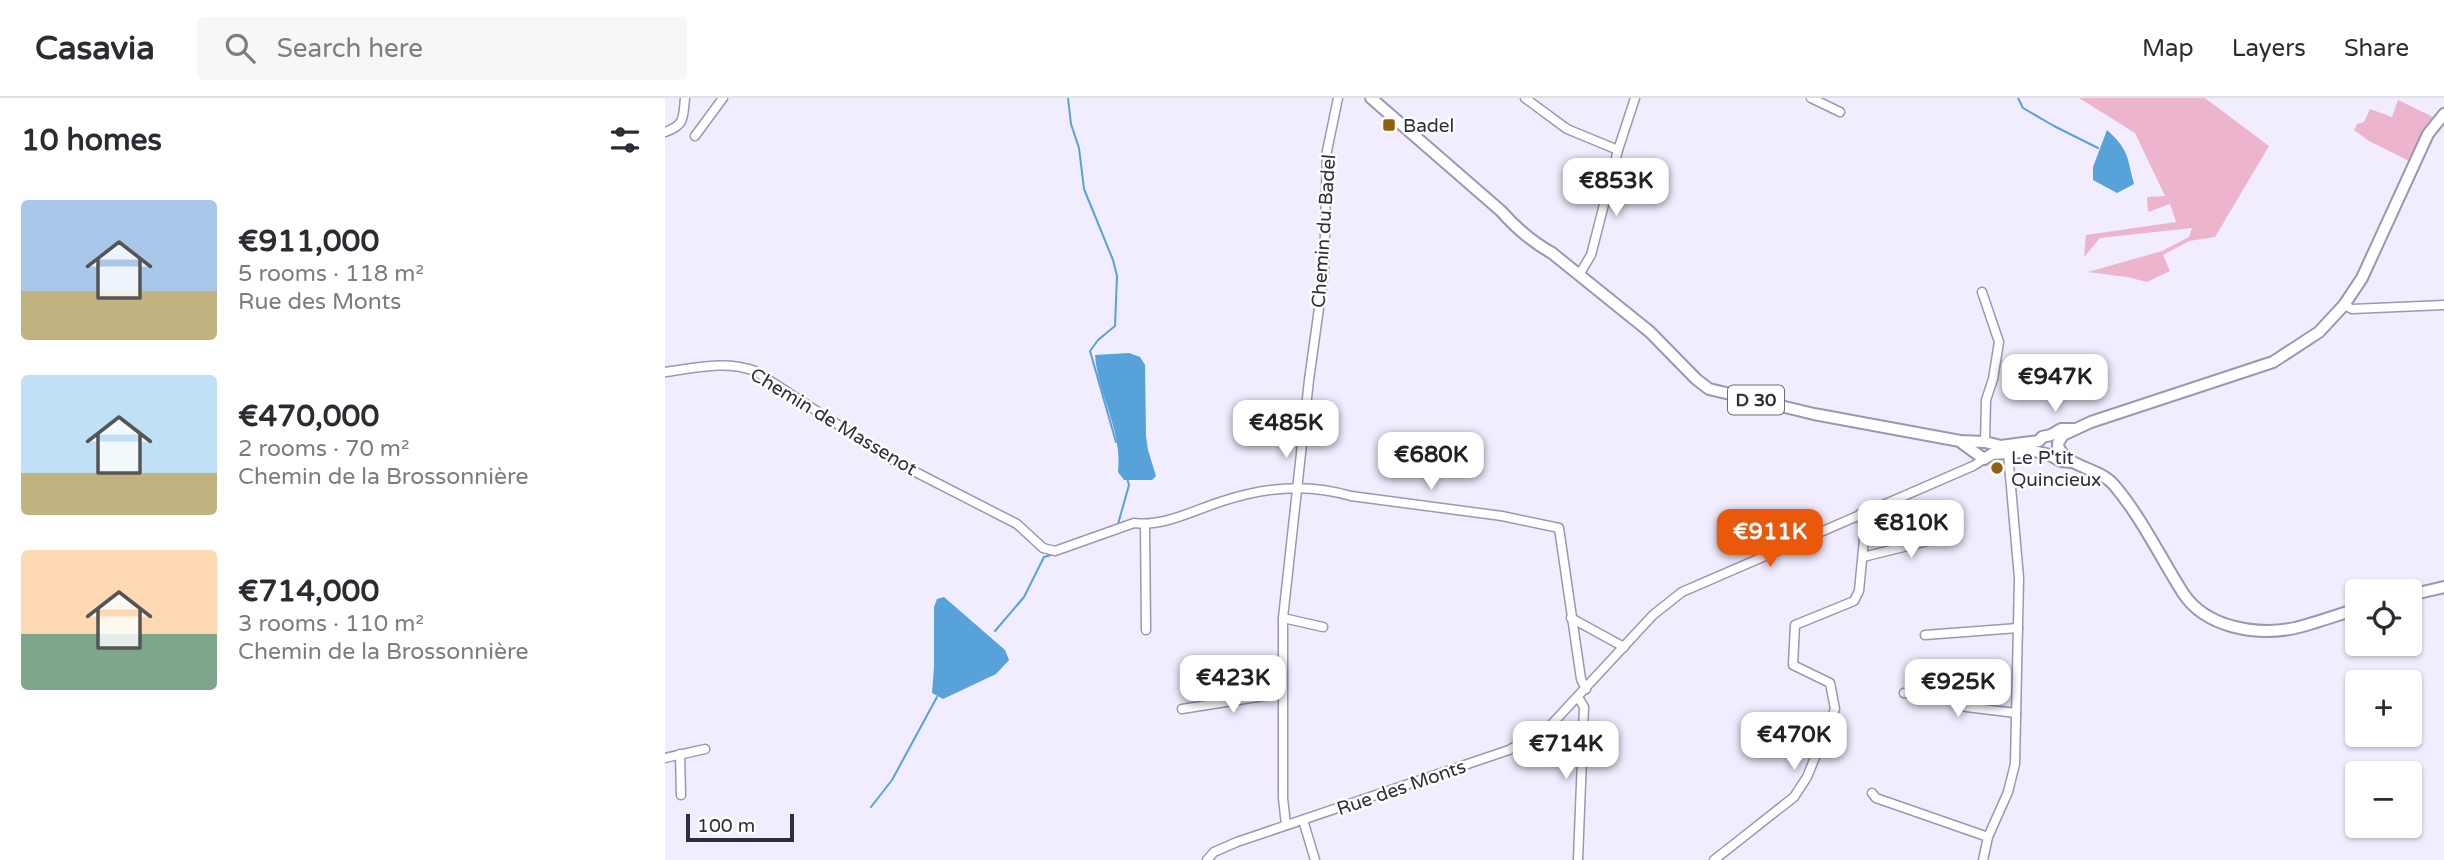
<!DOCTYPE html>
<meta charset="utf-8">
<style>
:root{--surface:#fff;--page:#f7f7f7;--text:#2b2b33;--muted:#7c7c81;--line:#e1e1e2;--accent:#ea580c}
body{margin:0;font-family:"Varela Round",sans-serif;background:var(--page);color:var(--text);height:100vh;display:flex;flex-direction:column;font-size:26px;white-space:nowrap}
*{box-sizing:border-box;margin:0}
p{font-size:23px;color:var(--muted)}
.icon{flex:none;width:38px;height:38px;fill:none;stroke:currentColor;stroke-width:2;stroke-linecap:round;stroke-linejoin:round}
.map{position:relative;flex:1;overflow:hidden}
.details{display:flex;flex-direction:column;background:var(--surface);width:665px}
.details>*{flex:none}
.buttons{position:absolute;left:1680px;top:481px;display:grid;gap:14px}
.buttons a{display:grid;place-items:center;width:77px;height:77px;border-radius:7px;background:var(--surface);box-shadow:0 2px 5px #0004;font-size:35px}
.scale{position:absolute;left:21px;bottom:18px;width:108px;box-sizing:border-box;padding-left:7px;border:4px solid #302d39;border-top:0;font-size:19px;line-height:24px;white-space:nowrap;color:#302d39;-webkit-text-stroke:5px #fdfdfd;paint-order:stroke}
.price{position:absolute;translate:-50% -60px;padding:0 16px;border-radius:14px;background:#fff;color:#222;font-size:23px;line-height:46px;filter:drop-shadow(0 2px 4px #0008)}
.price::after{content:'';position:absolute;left:50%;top:42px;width:21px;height:16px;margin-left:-10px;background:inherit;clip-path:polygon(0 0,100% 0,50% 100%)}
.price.active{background:var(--accent);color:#fff}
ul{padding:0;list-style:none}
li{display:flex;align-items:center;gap:21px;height:175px;padding:0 21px}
li span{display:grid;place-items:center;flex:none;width:196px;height:140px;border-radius:7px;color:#555}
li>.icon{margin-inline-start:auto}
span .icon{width:84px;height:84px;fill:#fffc;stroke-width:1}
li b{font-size:30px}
h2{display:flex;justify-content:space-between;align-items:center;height:84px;padding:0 21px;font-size:30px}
header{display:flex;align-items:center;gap:42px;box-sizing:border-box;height:98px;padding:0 35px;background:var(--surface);border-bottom:2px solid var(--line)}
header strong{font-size:33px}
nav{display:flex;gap:38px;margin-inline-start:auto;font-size:24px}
.search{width:490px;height:63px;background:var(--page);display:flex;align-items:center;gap:18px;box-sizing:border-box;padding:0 24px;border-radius:7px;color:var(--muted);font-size:26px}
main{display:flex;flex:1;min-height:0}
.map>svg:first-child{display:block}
.green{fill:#ecb4cd}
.water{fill:#57a2d8}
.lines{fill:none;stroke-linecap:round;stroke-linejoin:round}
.stream{stroke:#57a2d8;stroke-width:2}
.minor-casing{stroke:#9d96b3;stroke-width:11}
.major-casing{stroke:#9d96b3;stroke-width:14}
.minor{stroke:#fff;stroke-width:8}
.major{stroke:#fff;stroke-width:10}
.poi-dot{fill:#915f0e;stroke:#fdfdfd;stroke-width:2.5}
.labels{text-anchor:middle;stroke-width:5;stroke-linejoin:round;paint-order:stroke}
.shield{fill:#fdfdfd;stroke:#6e6b74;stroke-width:2}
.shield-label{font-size:18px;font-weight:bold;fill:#302d39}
.poi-label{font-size:19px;fill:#302d39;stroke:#fdfdfd;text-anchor:start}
.street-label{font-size:19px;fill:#302d39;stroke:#fdfdfd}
</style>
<header>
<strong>Casavia</strong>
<div class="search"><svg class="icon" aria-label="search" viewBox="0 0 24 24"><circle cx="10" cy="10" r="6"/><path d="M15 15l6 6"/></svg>Search here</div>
<nav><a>Map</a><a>Layers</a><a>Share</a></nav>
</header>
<main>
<section class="details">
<h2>10 homes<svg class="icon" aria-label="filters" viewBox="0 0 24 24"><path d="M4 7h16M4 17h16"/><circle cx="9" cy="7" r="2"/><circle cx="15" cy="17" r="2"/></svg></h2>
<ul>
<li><span style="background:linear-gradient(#a9c7e8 65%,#c2b280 0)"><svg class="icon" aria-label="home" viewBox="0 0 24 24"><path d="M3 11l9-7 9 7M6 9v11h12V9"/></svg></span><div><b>€911,000</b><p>5 rooms · 118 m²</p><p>Rue des Monts</p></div></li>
<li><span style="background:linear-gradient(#bfe0f5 70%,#c2b280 0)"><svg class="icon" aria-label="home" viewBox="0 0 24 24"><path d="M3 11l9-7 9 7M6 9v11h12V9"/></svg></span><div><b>€470,000</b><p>2 rooms · 70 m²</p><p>Chemin de la Brossonnière</p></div></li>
<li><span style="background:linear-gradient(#ffd9b3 60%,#7fa58c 0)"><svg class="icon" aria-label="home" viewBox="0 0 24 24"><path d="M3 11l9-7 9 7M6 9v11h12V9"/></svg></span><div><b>€714,000</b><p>3 rooms · 110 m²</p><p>Chemin de la Brossonnière</p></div></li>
</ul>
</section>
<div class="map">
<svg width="1779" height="762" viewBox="0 0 1779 762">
<rect width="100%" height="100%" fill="#f1edff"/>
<g class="green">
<polygon points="1414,0 1540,0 1604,48 1550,139 1524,143 1498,157 1505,173 1482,184 1462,179 1423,174 1497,153 1524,139 1527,130 1435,140 1419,159 1421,137 1511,124 1505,106 1483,114 1482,99 1500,98 1470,35"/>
<polygon points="1733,2 1770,20 1758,33 1744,63 1704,43 1689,32 1692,26 1699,24 1705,11 1727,19"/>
</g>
<g class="water">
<path d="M1442 32C1464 52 1462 59 1469 86L1452 95 1428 82V69Z"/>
<path d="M464 255 475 259 480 267 481 338 483 352 491 378 487 382H459L453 374C458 334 433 297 430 257Z"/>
<polygon points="279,499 340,552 344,562 331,576 278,601 267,595 269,569 269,509 272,501"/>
</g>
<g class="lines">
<g class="stream">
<polyline points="403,0 406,26 414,50 419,91 448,162 452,178 450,228 433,242 425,253 451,344"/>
<polyline points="1353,0 1358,10 1389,28 1433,50"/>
<polyline points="453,426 464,387 462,380"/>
<polyline points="330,533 359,499 379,459 389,456"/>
<polyline points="206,709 227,682 272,599"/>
</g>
<defs>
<g id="minor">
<polyline points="860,0 902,31 953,52"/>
<polyline points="1146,0 1175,14"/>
<path d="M0 34C20 27 18 20 20 0"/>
<polyline points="30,38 58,0"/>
<polyline points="914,177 926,157 953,52 970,0"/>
<polyline points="1317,194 1334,244 1328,281 1321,302 1320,344"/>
<polyline points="1679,207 1687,211 1779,207"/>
<path d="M0 274C30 270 61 262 90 273L229 363 352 426 378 450 390 453 469 425C499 429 529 412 558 403 600 389 643 385 686 398L837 418 894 430 916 581 921 591"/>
<polyline points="480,426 481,532"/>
<polyline points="1198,459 1287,437"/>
<polyline points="618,520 658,529"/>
<polyline points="906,520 959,549"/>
<polyline points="1260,537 1353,530"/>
<polyline points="1239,595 1289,601 1301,609 1351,615"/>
<polyline points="517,611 617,595"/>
<polyline points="15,656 16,697"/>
<polyline points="0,660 40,651"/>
<polyline points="1207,695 1211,700 1323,739"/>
<polyline points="638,722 650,762"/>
<polyline points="621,727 618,700 618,520 644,282 659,174 662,53 673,0"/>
<polyline points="542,762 549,754 572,744 844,652 885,628 988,517 1017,494 1308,368 1319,361"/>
<polyline points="913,762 919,609 913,599"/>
<polyline points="1049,762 1129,699 1142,679 1170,611 1165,585 1128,567 1130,527 1189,503 1194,493 1200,431 1195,416"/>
<polyline points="1318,762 1323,739 1343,694 1350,666 1354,480 1343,355"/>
</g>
<g id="major">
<path d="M706 0 836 113C851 130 867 144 887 155L985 234 1031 281 1044 291 1149 316 1295 343 1320 344 1336 348 1374 343 1377 339 1386 337 1396 331H1408"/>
<polyline points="1297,345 1319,361 1327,356 1369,353 1385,357 1396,363 1406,364"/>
<polyline points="1393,345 1398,337 1426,324 1608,264 1654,234 1679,207 1697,180 1763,36 1779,16"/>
<path d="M1393 348C1401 370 1434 369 1449 387 1477 420 1495 459 1518 495 1541 530 1592 538 1630 530 1651 525 1672 517 1692 511"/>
<polyline points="1745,497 1779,489"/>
</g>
</defs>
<use href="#minor" class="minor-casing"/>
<use href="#major" class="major-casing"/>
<use href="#minor" class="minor"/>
<use href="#major" class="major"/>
</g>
<g class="poi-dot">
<rect x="717" y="20" width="14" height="14" rx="3.5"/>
<circle cx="1332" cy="370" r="7"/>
</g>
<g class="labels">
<rect class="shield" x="1063" y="287.5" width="56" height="29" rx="5"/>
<g class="shield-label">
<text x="1091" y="308">D 30</text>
</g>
<g class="poi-label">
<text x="738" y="34">Badel</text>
<text x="1346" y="366">Le P'tit<tspan x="1346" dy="22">Quincieux</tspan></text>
</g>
<g class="street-label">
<text transform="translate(658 133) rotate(-86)" y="7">Chemin du Badel</text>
<text transform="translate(169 323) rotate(31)" y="7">Chemin de Massenot</text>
<text transform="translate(736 689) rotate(-19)" y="7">Rue des Monts</text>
</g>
</g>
</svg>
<div class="buttons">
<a><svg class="icon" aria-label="locate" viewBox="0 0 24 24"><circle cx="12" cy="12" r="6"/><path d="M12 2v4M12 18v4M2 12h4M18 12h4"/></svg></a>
<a>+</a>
<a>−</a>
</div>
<div class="scale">100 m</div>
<b class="price" style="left:951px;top:120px">€853K</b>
<b class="price" style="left:1390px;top:316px">€947K</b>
<b class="price" style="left:621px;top:362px">€485K</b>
<b class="price" style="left:766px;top:394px">€680K</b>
<b class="price" style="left:1246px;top:462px">€810K</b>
<b class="price active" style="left:1105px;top:471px">€911K</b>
<b class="price" style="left:568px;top:617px">€423K</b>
<b class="price" style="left:1293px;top:621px">€925K</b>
<b class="price" style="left:1129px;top:674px">€470K</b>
<b class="price" style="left:901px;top:683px">€714K</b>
</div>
</main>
